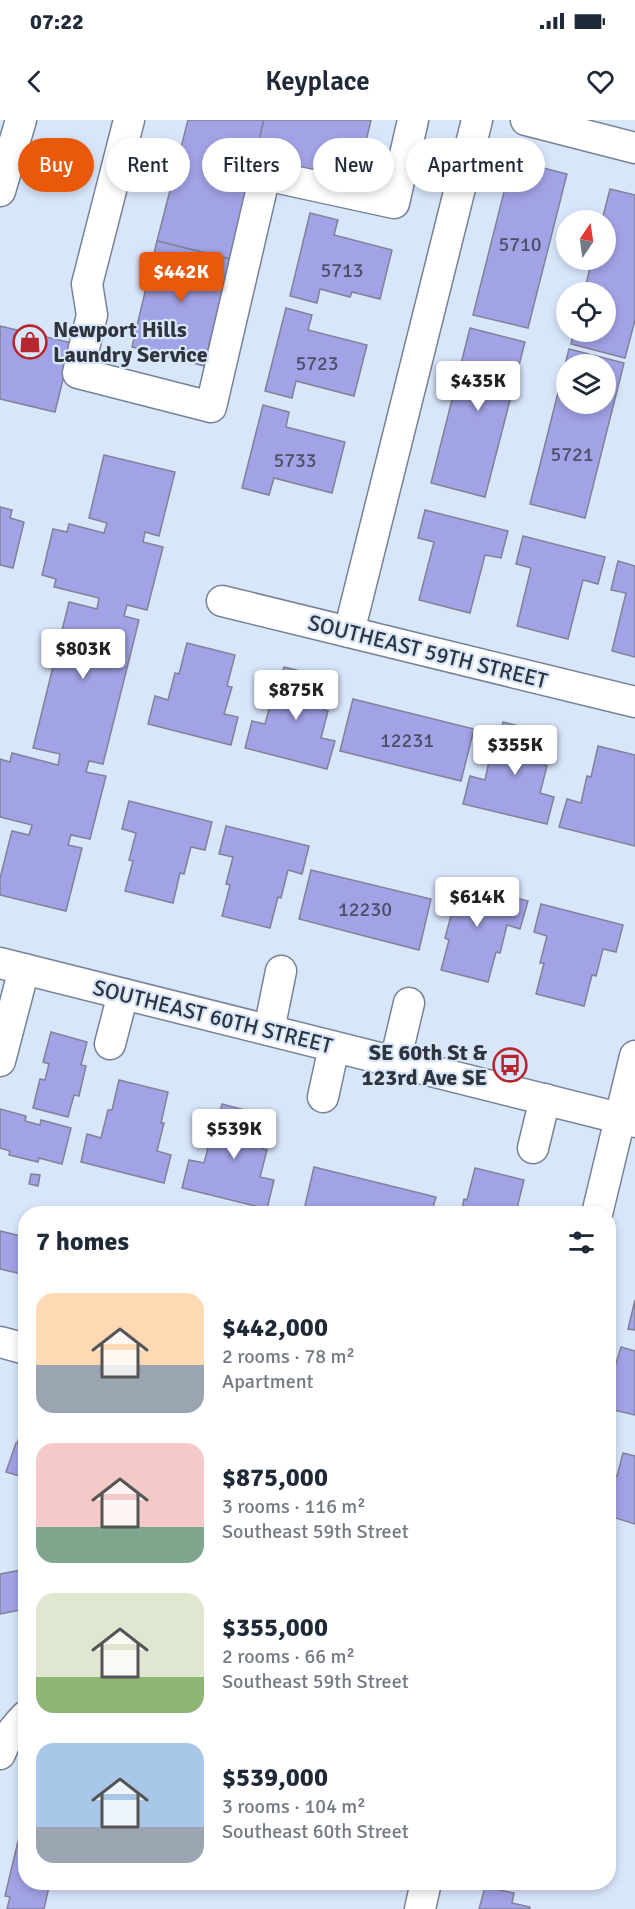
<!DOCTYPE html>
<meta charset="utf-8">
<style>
:root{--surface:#fff;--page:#f2f2f3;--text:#1f2937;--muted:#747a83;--accent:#ea580c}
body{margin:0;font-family:Signika,sans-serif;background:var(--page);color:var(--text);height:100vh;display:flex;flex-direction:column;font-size:22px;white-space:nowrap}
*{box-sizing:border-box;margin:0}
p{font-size:20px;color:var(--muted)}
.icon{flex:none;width:33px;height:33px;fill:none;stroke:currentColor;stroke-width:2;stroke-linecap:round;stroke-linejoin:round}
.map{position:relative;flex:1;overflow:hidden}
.drawer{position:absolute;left:18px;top:1086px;width:598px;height:684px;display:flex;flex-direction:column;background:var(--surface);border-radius:24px;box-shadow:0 3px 9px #0003}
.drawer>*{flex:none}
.top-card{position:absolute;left:18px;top:18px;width:600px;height:54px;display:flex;gap:12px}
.needle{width:39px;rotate:13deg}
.fabs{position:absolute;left:556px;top:90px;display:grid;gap:12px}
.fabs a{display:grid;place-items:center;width:60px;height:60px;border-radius:50%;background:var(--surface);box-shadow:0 3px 9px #0003;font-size:30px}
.price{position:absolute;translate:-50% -51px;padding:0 14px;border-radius:6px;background:#fff;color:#222;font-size:20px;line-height:39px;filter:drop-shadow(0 2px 3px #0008)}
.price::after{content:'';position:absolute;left:50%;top:36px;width:18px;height:14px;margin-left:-9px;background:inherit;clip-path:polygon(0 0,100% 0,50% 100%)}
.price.active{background:var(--accent);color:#fff}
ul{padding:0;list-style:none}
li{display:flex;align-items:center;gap:18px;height:150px;padding:0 18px}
li span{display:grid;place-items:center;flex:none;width:168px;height:120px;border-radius:18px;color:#555}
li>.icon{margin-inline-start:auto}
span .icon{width:72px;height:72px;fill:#fffc;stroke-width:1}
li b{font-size:26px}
h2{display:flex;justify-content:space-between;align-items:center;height:72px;padding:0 18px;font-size:26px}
.chip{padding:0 21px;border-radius:27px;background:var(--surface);box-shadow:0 3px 9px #0003;font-size:21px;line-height:54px}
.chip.active{background:var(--accent);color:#fff}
.status{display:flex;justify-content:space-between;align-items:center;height:42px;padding:0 30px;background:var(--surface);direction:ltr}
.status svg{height:16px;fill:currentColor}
header{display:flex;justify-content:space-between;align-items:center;height:78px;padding:0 18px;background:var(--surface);font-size:27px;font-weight:600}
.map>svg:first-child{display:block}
.building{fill:#a2a2e6;stroke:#818297;stroke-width:1.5;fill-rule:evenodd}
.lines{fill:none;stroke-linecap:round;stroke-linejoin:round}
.minor-casing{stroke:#768295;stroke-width:33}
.minor{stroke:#fff;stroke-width:30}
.labels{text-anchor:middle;stroke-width:4.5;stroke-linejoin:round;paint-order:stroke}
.number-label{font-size:20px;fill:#4c5066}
.poi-label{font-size:22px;font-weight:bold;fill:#2f343c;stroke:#d8e6fb;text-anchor:start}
.street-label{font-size:22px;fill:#2f343c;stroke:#d8e6fb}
</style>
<div class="status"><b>07:22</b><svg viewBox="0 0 49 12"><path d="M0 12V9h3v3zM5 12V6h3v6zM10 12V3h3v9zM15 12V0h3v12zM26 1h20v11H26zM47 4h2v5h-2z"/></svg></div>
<header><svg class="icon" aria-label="back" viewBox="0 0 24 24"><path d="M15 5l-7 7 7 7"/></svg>Keyplace<svg class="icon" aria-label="heart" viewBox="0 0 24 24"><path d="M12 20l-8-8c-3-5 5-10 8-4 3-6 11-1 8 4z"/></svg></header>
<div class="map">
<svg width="635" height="1789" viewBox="0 0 635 1789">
<rect width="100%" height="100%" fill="#d8e6fb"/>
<g class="building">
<polygon points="188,0 264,0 230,139 157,121"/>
<polygon points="264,0 371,0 356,64 254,39"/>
<polygon points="512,40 567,54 528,208 473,195"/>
<polygon points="610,69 635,75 635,200 625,238 571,224 574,212 606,212 606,172 584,172 592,140 606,140 606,100 602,100"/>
<polygon points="310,93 338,100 334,115 392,130 380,179 352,172 350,177 320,169 317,183 290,176"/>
<polygon points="157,121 230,139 204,246 132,227"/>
<polygon points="286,188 312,195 308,210 367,225 354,276 296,261 292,278 265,271"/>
<polygon points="0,206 72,223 55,292 0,279"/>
<polygon points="470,208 525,222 485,377 431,363"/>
<path d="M569 229 624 243 585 398 530 384ZM567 244H606V284H567Z"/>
<polygon points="263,285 289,292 286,307 345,322 332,373 274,358 269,375 242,368"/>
<polygon points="104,335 175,352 159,416 145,412 143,422 163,427 147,490 127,485 124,496 139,500 103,644 89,641 86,652 106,656 90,719 71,715 68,725 82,728 66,791 0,775 0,758 12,711 29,715 32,705 0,697 0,639 10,642 12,633 58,645 60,634 33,628 69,482 97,489 99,478 54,467 56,459 42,455 53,409 67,412 69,404 104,413 107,403 89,398"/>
<polygon points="0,387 12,390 10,398 24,402 13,448 0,445"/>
<polygon points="425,390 508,411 501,438 485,435 470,493 419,480 434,422 418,418"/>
<polygon points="523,416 605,437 598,464 583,460 568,519 517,506 531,448 516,444"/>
<polygon points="618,441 635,446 635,537 612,531 626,473 611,470"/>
<polygon points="187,523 235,535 227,566 232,567 224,594 238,597 231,625 148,604 155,576 168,580 175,553 179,554"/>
<polygon points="284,547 332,559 324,590 328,591 321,618 335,621 327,649 245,628 252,601 265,604 272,578 276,579"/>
<polygon points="353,579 474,609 461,661 340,631"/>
<polygon points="503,602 551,614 544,645 547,646 540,673 554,677 547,704 463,684 470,656 485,660 491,632 495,633"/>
<polygon points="598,626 635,635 635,726 559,707 567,679 581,683 587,656 591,657"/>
<polygon points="129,681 212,702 205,730 191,727 184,754 180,753 173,783 125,771 133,741 129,740 136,713 122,709"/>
<polygon points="226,706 309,726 302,754 288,750 281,778 278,777 270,808 222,796 230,765 226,764 233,737 219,734"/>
<polygon points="311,750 431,779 419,830 299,799"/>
<polygon points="445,760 528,781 520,809 507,805 500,833 496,832 488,862 441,850 449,820 445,818 452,792 438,788"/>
<polygon points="541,784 623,805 616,832 603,829 596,856 592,855 584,886 536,874 544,843 540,843 547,816 534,812"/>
<polygon points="51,912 87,922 81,945 86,946 79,976 74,975 68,997 33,988 40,959 45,960 49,944 43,942"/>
<polygon points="119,960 168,972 161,1003 164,1003 157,1031 171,1035 164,1063 81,1042 87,1014 101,1018 108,990 112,990"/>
<polygon points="222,984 271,997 263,1029 267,1030 260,1057 274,1060 267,1089 182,1068 189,1040 204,1043 211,1016 214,1017"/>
<polygon points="0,989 26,996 25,1001 40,1005 41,1000 71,1008 62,1044 39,1038 38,1042 9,1035 10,1031 0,1028"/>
<polygon points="314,1047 436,1077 431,1094 303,1094"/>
<polygon points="475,1048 524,1060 516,1092 519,1094 461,1094 464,1079 467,1080"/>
<polygon points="31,1054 40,1055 38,1066 29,1064"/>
<polygon points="0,1111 26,1117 26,1155 0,1149"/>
<polygon points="635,1180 635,1210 628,1209"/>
<polygon points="621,1227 635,1231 635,1295 609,1289 609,1281 615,1259 612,1257"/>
<polygon points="20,1315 26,1317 26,1358 6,1352 16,1323 17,1323"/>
<polygon points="623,1333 635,1336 635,1404 609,1396 609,1368 613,1355 617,1356"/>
<polygon points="26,1449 26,1489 0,1494 0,1454"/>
<polygon points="19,1717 26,1718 26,1762 50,1762 44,1789 7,1789 10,1777 5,1776"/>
<polygon points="485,1767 514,1773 512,1783 530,1787 530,1789 479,1789"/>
</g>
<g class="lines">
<defs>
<g id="minor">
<polyline points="129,0 87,164 92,195 78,253 211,287 265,55 394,83 413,0"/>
<polyline points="526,0 635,28"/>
<polyline points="0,71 21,0"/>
<polyline points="222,481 635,582"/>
<polyline points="349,512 477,0"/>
<polyline points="0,843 635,1002"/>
<polyline points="269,910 281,851"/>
<polyline points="110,924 123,874"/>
<polyline points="0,941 24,849"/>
<polyline points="395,942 409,883"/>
<polyline points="323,977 334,927"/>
<polyline points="533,1028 545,979"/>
<polyline points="597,1094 635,936"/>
<polyline points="0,1222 26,1229"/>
<path d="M0 1634C5 1619 14 1608 26 1596"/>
<polyline points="420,1789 426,1762"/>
</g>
</defs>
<use href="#minor" class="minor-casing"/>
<use href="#minor" class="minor"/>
</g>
<defs>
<symbol id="shop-ring" viewBox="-11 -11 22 22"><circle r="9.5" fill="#d8e6fb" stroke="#b7262e" stroke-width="1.5"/><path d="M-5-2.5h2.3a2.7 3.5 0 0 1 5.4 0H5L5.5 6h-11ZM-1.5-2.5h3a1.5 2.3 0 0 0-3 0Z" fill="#b7262e"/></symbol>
<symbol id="bus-ring" viewBox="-11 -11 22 22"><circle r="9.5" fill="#d8e6fb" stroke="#b7262e" stroke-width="1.5"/><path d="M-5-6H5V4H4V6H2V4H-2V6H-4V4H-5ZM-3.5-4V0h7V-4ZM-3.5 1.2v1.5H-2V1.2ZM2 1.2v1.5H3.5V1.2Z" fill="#b7262e"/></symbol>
</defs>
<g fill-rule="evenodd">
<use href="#shop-ring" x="11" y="203" width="38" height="38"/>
<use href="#bus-ring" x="491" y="926" width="38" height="38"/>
</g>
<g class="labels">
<g class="number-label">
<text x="520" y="131">5710</text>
<text x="342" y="157">5713</text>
<text x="317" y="250">5723</text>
<text x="572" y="341">5721</text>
<text x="295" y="347">5733</text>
<text x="407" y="627">12231</text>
<text x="365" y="796">12230</text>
</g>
<g class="poi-label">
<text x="53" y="217">Newport Hills<tspan x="53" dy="25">Laundry Service</tspan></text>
<text x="487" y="940" text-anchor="end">SE 60th St &amp;<tspan x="487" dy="25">123rd Ave SE</tspan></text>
</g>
<g class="street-label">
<text transform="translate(428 531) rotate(14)" y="8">SOUTHEAST 59TH STREET</text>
<text transform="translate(213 896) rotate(14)" y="8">SOUTHEAST 60TH STREET</text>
</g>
</g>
</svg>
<div class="fabs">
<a><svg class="needle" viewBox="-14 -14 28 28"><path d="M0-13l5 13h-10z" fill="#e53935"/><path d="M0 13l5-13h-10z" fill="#747a83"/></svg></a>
<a><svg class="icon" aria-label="locate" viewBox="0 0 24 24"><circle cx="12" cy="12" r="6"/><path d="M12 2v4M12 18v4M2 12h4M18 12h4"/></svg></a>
<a><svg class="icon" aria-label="layers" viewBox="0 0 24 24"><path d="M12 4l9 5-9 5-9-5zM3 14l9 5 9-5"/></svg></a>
</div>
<b class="price active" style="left:181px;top:183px">$442K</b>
<b class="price" style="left:478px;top:292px">$435K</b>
<b class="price" style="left:83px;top:560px">$803K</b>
<b class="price" style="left:296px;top:601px">$875K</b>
<b class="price" style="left:515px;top:656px">$355K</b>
<b class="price" style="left:477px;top:808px">$614K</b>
<b class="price" style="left:234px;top:1040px">$539K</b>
<div class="top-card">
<a class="chip active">Buy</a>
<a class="chip">Rent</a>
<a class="chip">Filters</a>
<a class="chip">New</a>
<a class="chip">Apartment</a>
</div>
<section class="drawer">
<h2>7 homes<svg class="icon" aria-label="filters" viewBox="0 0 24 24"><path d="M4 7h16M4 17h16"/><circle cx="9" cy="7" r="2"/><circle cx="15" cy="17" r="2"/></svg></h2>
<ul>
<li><span style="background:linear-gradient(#ffd9b3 60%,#9aa5b1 0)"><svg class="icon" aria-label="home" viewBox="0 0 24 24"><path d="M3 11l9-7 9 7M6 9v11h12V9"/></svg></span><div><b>$442,000</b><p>2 rooms · 78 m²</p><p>Apartment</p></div></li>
<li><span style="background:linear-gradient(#f6c9c9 70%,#7fa58c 0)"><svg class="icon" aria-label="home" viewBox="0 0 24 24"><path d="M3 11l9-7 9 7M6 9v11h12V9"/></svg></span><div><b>$875,000</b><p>3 rooms · 116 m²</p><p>Southeast 59th Street</p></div></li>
<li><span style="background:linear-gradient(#dfe7d0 70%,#8fb573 0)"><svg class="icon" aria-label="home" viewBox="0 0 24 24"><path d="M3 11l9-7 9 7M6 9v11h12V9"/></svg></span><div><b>$355,000</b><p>2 rooms · 66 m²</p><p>Southeast 59th Street</p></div></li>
<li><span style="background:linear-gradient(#a9c7e8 70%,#9aa5b1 0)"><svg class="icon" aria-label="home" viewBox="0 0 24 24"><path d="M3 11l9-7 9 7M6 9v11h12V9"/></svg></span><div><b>$539,000</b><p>3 rooms · 104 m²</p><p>Southeast 60th Street</p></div></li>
</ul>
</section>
</div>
